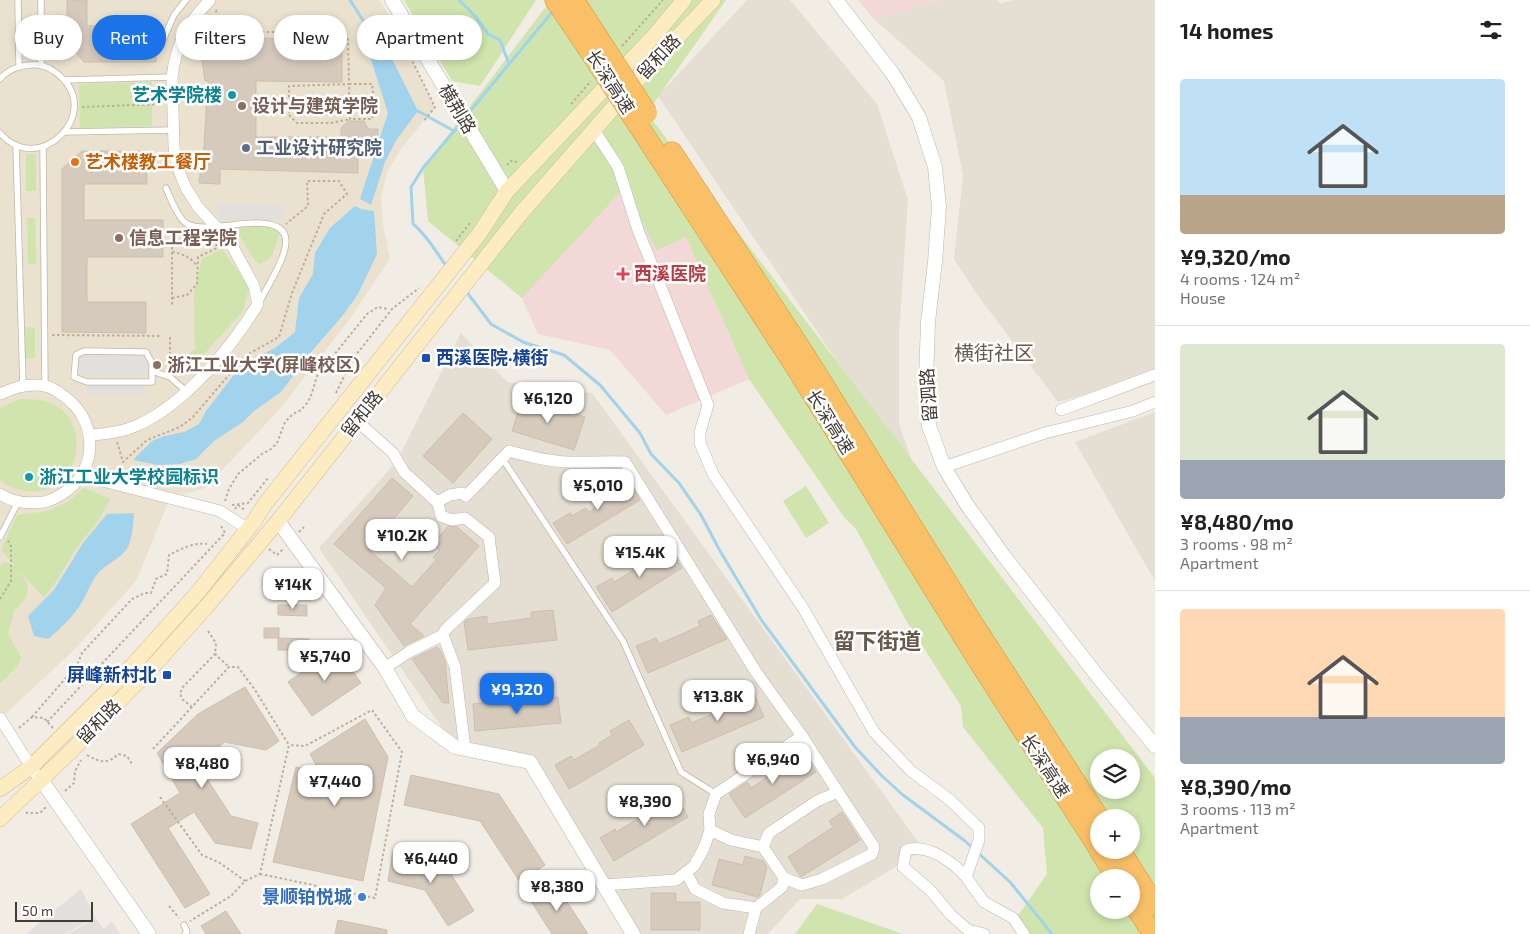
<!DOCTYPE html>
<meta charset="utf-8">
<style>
:root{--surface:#fff;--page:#f6f6f6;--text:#202124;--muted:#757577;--line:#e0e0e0;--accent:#1a73e8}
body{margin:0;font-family:"Exo 2","Noto Sans SC",sans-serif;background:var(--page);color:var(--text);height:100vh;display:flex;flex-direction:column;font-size:19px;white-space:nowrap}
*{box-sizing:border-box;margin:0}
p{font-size:16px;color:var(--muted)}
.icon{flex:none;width:28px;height:28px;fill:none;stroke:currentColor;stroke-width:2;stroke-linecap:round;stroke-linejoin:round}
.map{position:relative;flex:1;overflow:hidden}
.drawer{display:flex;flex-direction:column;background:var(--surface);width:375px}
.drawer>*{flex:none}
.banner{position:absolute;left:15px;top:15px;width:475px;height:45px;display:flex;gap:10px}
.fabs{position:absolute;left:1090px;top:749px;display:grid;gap:10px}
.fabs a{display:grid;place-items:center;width:50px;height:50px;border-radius:50%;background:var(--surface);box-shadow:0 2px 8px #0003;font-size:25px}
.scale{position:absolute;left:15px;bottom:12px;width:78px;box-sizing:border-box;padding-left:5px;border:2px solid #433c34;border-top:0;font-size:14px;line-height:18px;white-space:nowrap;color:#433c34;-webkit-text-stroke:4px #fff;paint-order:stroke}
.price{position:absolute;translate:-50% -42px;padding:0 11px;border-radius:10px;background:#fff;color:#222;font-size:16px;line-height:32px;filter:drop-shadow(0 1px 2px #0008)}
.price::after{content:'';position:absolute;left:50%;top:30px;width:15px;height:11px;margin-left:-8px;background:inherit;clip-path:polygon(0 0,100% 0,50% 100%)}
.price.active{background:var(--accent);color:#fff}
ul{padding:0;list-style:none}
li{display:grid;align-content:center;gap:10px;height:265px;padding:0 25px}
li+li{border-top:1px solid var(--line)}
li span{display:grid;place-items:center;height:155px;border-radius:5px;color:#555}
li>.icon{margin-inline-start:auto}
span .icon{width:90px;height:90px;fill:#fffc;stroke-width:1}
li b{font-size:21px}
h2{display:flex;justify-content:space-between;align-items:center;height:60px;padding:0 25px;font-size:21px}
.chip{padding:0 18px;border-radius:22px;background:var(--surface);box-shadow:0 2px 8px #0003;font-size:18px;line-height:45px}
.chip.active{background:var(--accent);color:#fff}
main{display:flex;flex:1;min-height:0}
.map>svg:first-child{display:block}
.residential{fill:#e5ded2}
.education{fill:#eae1ce}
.medical{fill:#f2d9d7}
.green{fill:#cfe5ad;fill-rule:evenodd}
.parking{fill:#e2dfdc}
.water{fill:#a1d3ed}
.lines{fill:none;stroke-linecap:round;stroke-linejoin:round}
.stream{stroke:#a1d3ed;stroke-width:3}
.building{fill:#d6cabd;stroke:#cdbfad}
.service-casing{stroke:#bfb6aa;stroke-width:7}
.minor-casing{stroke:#bfb6aa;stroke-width:12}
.tertiary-casing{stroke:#bfb6aa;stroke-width:15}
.secondary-casing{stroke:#d0bd95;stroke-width:16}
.motorway-casing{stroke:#d89337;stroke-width:21}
.path{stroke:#beae99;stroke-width:2;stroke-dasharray:2.5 2.5;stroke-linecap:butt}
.service{stroke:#fff;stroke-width:5.5}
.minor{stroke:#fff;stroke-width:11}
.tertiary{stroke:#fff;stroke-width:14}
.secondary{stroke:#fdebc2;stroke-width:15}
.motorway{stroke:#f9c067;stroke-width:20}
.motorway-bridge-casing{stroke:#d89337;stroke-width:21;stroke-linecap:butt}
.motorway-bridge{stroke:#f9c067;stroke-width:20}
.culture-dot{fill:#0f9aa8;stroke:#fff;stroke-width:2}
.education-dot{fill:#8d6e63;stroke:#fff;stroke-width:2}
.service-dot{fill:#5c6f8a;stroke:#fff;stroke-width:2}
.food-dot{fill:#e8710a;stroke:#fff;stroke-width:2}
.health-dot{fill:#e0444e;stroke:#fff;stroke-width:2}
.transit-dot{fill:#1a4fb4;stroke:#fff;stroke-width:2}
.shop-dot{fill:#3f7fe0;stroke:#fff;stroke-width:2}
.labels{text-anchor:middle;stroke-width:5;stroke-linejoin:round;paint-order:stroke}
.street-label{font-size:18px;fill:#433c34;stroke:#fff}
.culture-label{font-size:18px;font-weight:bold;fill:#0d838f;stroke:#fff;text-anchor:end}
.education-label{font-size:18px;font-weight:bold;fill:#785e54;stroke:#fff;text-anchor:start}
.service-label{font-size:18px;font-weight:bold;fill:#4e5e75;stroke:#fff;text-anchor:start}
.food-label{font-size:18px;font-weight:bold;fill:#c56008;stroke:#fff;text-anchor:start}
.health-label{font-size:18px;font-weight:bold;fill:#be3a42;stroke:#fff;text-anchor:start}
.transit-label{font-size:18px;font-weight:bold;fill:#164399;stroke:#fff;text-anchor:start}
.shop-label{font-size:18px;font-weight:bold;fill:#366cbe;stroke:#fff;text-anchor:end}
.quarter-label{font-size:20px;fill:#665a4c;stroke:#fff}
.district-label{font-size:22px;font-weight:bold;fill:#665a4c;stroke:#fff}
</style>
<main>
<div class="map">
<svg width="1155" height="934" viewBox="0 0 1155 934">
<rect width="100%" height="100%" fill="#f1ece4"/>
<g class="residential">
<polygon points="747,0 790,0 877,104 908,200 899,336 899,424 920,484 658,96"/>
<polygon points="940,0 997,0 1001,4 1012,0 1155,0 1155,376 1058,402 976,293 954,259 963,175 944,81 874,19"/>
<polygon points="461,333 507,382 592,393 924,850 842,899 800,899 768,934 633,934 530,762 455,747 319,548 397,461"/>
<polygon points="1155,412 1155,581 1075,442"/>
</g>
<polygon class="education" points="0,0 379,0 389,15 435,107 401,149 387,172 381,198 383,225 390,258 349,320 279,410 205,488 170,498 136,581 74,650 0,719"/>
<g class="medical">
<polygon points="858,0 940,0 874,19"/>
<polygon points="625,179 686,237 749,379 666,415 610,350 538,334 522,298"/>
</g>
<g class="green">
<polygon points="404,0 536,0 480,86 452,81"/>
<path d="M551 0H726L647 113 1155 778V934H1021L1015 920 1047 874 1043 828 963 727 961 706 907 622 856 529 844 517 749 379 686 237 657 250 624 188 522 298 428 221 423 168ZM1099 758H1131V790H1099ZM1099 818H1131V850H1099ZM1099 878H1131V910H1099Z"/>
<polygon points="24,23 36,23 37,57 25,57"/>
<polygon points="152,82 152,126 80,128 79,84"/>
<rect x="26" y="154" width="10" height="37"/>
<polygon points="27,218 35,218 36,264 28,264"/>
<polygon points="247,224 270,224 280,232 272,256 261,264 256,262 239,235 240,228"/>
<polygon points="222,249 249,287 243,311 186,374 179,360 195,349 194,295 202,259"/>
<polygon points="25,327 35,328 35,358 24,358"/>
<path d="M21 399C31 399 39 399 48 402 91 417 83 483 40 491 25 493 11 489 0 480V410L8 404Z"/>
<polygon points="806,486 829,523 806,538 783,501"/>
<polygon points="84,488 110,499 101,517 74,551 58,579 44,597 18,570 25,580 28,589 26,598 14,611 8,634 21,657 18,665 0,684 0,566 5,562 15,566 1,550 17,515 47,511 68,502"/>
<polygon points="817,904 903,934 795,934"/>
</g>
<g class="parking">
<polygon points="218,204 284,205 283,220 218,220"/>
<polygon points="111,353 147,355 151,375 78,376 78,356"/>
<polygon points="86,384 145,385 145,395 86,395"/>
<polygon points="81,889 95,917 65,934 26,934"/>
<polygon points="96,918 103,929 112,922 120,934 68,934"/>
</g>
<g class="water">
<polygon points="377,29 418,111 397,139 385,162 371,205 360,199 388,113 364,38"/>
<polygon points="355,206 361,209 374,211 377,254 358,294 344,314 312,351 281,392 254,411 243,422 214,441 196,459 180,464 158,465 133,460 152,441 165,436 184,432 199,424 206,411 233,376 249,361 275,348 295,332 299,298 313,274 315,253 330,228"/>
<path d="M134 513C133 524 133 536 128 547 122 558 108 563 99 572 91 581 88 592 82 602 73 617 61 628 48 639L34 636 28 616 54 590 83 543 107 514Z"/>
</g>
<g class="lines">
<g class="stream">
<polyline points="350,0 371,33"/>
<polyline points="459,0 475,16 488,34 500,40 509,64"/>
<polyline points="418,111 454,131"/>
<polyline points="466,116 553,11"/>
<path d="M447 267C436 252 427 235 413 224L411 187 423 168 461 123"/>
<polyline points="466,291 491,324 523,342 564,355 600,385 640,433 651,454 679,483 701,515 720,551 762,621 855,747 882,776 903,795 965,841 1010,882 1052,934"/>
</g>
</g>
<g class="building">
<polygon points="67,0 87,0 87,26 156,26 156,62 84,62 67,42"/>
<polygon points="215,26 228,38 342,39 342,82 256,81 256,137 341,137 341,128 348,121 364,121 368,129 378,129 377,150 358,149 358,173 220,169 220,184 199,183 204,146 208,81 205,81 198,31"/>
<polygon points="82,151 147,151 147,184 84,184 84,220 163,220 163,257 87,257 87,302 146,302 146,333 62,332 62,169"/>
<polygon points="523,397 585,417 574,450 512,431"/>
<polygon points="463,413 492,439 453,483 423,456"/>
<polygon points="625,475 640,500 567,544 553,523 570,513 572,516 586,508 589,512 602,503 599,498 610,491 607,486"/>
<polygon points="392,478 413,496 368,549 412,587 436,560 433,557 440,550 433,544 448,526 457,527 479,546 410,624 424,636 404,646 375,605 386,588 334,544"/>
<polygon points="665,540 682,568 612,612 596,587 612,578 614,582 642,565 641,563 654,555 650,550"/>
<polygon points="278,605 307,605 307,616 278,615"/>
<polygon points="553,610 557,640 468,650 464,622 468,619 487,616 487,624 531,618 531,612"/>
<polygon points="711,615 727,639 648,673 636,646 656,638 659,644 700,626 698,621"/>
<rect x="264" y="628" width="15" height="10"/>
<polygon points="278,638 309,639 309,650 278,650"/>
<polygon points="437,647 440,650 445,661 449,703 443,703 412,659"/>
<polygon points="337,648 361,683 312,716 288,682"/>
<polygon points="245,687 279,741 266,750 224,742 200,768 231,816 258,823 251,849 215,843 194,812 168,828 210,894 185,908 131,824 180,793 157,753 198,714"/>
<polygon points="752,689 764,717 682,752 670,725 689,717 691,723 722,710 722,708 736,703 733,697"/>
<polygon points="558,697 561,723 475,731 473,704 488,702 488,706 514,705 538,703 538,699"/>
<polygon points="365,719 388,757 363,881 273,862 296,767 320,772 310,754"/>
<polygon points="629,720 644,745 569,789 555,765 571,756 574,760 600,745 599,743 612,735 610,731"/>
<polygon points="801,749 816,772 745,818 729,794 747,782 751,788 789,762 787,758"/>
<polygon points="411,775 499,794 545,865 520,882 480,821 404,805"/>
<polygon points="674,792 688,817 614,861 600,838 615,829 616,832 656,808 654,804"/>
<polygon points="842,812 860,840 801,877 800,876 788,857 833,827 829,821"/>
<polygon points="393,851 444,863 474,911 448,926 425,890 388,881"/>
<polygon points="745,856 763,861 767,867 760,895 758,897 712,885 719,859 743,865"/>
<polygon points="554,882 588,934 552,934 529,898"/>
<polygon points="651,893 676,893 676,902 700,902 700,930 651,930"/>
<polygon points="226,911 241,934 206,934 201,926"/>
<polygon points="338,920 387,930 387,934 335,934"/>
</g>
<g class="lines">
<defs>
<g id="service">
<polyline points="18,0 19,67"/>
<polyline points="41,0 41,65"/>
<polyline points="163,40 174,15 186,0"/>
<path d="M0 79C9 68 24 64 38 65 47 66 55 71 61 77 102 114 39 178 0 133"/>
<polyline points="65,80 172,77"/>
<polyline points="65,132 174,130"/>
<polyline points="16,145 23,386"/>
<polyline points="43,147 45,386"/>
<path d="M166 188C170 197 178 219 187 224 200 230 220 226 233 225 315 213 283 258 259 303"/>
<polygon points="84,351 146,352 152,363 152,382 87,382 74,377 76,355"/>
<polyline points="152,371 170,377 186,391"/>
<polyline points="502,458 623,641 681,772 716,794"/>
<polyline points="0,537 18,502"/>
<polyline points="184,925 187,932 185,934"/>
</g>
<g id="minor">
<polyline points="594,130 618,167 638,230 708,405 700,432 700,443 713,474 803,608 874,732 911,771 950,800 979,828 979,840 966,877 984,902 1013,918 1024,934"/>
<path d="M0 394C13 388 30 383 45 386 51 387 60 393 65 397 96 419 99 465 68 490 61 495 53 500 44 502 29 504 13 503 0 494"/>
<polyline points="1061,410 1155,375"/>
<polyline points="357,421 393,453 404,472 438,503 441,516 452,520 465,518 489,537 495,583 445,630 443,635 409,652 385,668"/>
<path d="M89 435C106 434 123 432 138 425 185 404 231 348 258 304L254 286 230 242 198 207 186 188 181 176 175 158 174 146 172 77C176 44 187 24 210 0"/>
<polyline points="944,467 1045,433 1133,411 1155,402"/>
<polyline points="83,473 103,481 220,511 248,529"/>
<path d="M437 502 450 495 462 493 466 496 509 451C528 456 547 461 567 462 586 463 605 461 625 462L756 672 802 736 716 794 709 814 710 830 704 848 694 866 676 880 604 885"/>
<polyline points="443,635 455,667 465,749"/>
<polyline points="0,718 35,773"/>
<polyline points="710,830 731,840 763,847 784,878 782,887 756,908 749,934"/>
<polyline points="763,847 769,833 817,801 838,792 802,736"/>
<polyline points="686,872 695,889 723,903 756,908"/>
<path d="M966 877C953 862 927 843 906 850L903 867 930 890 951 915 968 930 984 934"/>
<polyline points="784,878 802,885 822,879 872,854 874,847 838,792"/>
</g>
<g id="tertiary">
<polyline points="392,0 507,191"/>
<polyline points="836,0 893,74 919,117 935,167 939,207 935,262 928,322 926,380 929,426 944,467 967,505 1004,556 1099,678 1155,746"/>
<polyline points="278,521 385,668 413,716 455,747 530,762 633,934"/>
<polyline points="42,781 149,934"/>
</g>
<g id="secondary">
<polyline points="0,789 31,767 132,666 199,591 255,520 265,504 479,234 507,191 654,36 684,0"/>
<polyline points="0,819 72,750 156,663 207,606 278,521 522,212 649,67 713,0"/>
</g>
<g id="motorway">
<polyline points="555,0 594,58"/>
<polyline points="574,0 605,48"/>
<polyline points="636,122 793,363 979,662 1099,849"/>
<polyline points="672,152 805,355 974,625 1099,818"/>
<polyline points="1099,850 1117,878"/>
<polyline points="1120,850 1155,905"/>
<polyline points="1131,900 1153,934"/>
</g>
</defs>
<use href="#service" class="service-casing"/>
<use href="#minor" class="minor-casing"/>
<use href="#tertiary" class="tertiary-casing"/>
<use href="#secondary" class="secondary-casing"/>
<use href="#motorway" class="motorway-casing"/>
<g class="path">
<polyline points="216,10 218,23 229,32 345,32 348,40 349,84 289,86 289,115 297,123 331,123 350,119"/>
<polyline points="220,23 230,23"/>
<polyline points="622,46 663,0"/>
<polyline points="406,48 435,107 423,122"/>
<polygon points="349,84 372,84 375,109 372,119 350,119"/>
<polyline points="571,104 591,81"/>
<polyline points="82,107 162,104"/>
<polyline points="507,165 510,161 517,162"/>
<polyline points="172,237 172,305"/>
<polyline points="456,241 470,223"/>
<path d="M172 252C184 254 190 257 197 266"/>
<polyline points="172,298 187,295 197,284 198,257 217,248 216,243"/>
<polyline points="52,335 162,336"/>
<polyline points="170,337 170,369"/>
<polyline points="336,393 352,360 392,309 419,288"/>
<polyline points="117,442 123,462 147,440 180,427 193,417 245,356 279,337 292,293 324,214 347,194 339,181 307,181 308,206 286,224"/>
<polyline points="225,501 229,489 238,474 262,454 271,449 277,443 285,422 293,414 301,410 308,402 312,393 317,376 367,314 378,307 387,309"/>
<polyline points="232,505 248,503 268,478"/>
<polyline points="235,509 238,505 246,511"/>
<polyline points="299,532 304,527"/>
<polyline points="269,549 277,555 284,548"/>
<polyline points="0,599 11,581 11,546 7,539"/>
<polyline points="208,631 216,643 215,654 229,667"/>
<polyline points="192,707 182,699 180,693 183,687 215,654"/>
<path d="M32 717 77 665 82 653 132 599 145 593H151L156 579 167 574 169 555C181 549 194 542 207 544"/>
<polyline points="47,722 225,533 220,524"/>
<polyline points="19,728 32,717 44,718 53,728"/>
<polyline points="153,749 229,667 238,667 255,690 289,745 260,874 245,881 231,896 190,921"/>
<path d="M87 755C99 762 108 765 118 754L127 756 132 764"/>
<polyline points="65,791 74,783 75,771 81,760"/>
<polyline points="160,797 202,855 220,863 245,881"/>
<polyline points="26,812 27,813 40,813 46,807"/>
<polyline points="260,874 375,898 402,752 372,710 305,746 289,745"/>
<polyline points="169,906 179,918"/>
</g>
<use href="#service" class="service"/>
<use href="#minor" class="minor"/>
<use href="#tertiary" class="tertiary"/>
<use href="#secondary" class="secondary"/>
<use href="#motorway" class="motorway"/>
<defs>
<g id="motorway-bridge">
<polyline points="605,48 647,113"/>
<polyline points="594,58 636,122"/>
</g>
</defs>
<use href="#motorway-bridge" class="motorway-bridge-casing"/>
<use href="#motorway-bridge" class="motorway-bridge"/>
</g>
<g class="culture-dot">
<circle cx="232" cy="95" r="5"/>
<circle cx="29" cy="477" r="5"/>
</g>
<g class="education-dot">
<circle cx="242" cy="106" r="5"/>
<circle cx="119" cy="238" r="5"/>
<circle cx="157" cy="365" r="5"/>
</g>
<circle class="service-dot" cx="246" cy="148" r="5"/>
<circle class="food-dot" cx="75" cy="162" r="5"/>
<path class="health-dot" d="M620.5 266.5h5v5h5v5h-5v5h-5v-5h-5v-5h5z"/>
<g class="transit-dot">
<rect x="421" y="353" width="10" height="10" rx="2.5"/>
<rect x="162" y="670" width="10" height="10" rx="2.5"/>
</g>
<circle class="shop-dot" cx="362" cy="897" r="5"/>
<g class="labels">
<g class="street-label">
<text transform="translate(659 57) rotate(-47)" y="6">留和路</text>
<text transform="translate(610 82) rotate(57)" y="6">长深高速</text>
<text transform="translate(457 109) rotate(59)" y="6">横荆路</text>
<text transform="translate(929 395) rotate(-94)" y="6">留泗路</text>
<text transform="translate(362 414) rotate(-51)" y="6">留和路</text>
<text transform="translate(830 422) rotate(58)" y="6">长深高速</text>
<text transform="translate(99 722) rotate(-46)" y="6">留和路</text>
<text transform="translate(1045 766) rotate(57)" y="6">长深高速</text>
</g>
<g class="culture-label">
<text x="222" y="101">艺术学院楼</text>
<text x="39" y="483" text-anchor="start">浙江工业大学校园标识</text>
</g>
<g class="education-label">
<text x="252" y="112">设计与建筑学院</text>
<text x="129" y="244">信息工程学院</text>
<text x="167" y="371">浙江工业大学(屏峰校区)</text>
</g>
<g class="service-label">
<text x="256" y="154">工业设计研究院</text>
</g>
<g class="food-label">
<text x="85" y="168">艺术楼教工餐厅</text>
</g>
<g class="health-label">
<text x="634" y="280">西溪医院</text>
</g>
<g class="transit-label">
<text x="436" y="364">西溪医院·横街</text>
<text x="157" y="681" text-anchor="end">屏峰新村北</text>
</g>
<g class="shop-label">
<text x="352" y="903">景顺铂悦城</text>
</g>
<g class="quarter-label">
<text x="994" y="360">横街社区</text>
</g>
<g class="district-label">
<text x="877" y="649">留下街道</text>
</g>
</g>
</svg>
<div class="fabs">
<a><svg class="icon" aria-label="layers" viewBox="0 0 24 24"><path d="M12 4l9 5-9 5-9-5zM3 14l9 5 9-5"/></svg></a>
<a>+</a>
<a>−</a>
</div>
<div class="scale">50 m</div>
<b class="price" style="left:548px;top:424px">¥6,120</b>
<b class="price" style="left:598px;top:511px">¥5,010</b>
<b class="price" style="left:402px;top:561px">¥10.2K</b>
<b class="price" style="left:640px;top:578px">¥15.4K</b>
<b class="price" style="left:293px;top:610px">¥14K</b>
<b class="price" style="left:325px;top:682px">¥5,740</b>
<b class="price active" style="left:517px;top:715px">¥9,320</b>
<b class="price" style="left:718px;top:722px">¥13.8K</b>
<b class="price" style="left:773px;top:785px">¥6,940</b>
<b class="price" style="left:202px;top:789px">¥8,480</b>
<b class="price" style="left:335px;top:807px">¥7,440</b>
<b class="price" style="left:645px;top:827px">¥8,390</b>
<b class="price" style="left:431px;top:884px">¥6,440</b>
<b class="price" style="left:557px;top:912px">¥8,380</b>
<div class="banner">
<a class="chip">Buy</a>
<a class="chip active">Rent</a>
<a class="chip">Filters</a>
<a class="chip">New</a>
<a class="chip">Apartment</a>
</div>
</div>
<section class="drawer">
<h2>14 homes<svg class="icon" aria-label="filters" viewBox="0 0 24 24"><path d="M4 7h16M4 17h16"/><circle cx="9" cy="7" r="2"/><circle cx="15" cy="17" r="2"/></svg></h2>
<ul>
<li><span style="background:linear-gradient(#bfe0f5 75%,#b9a48a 0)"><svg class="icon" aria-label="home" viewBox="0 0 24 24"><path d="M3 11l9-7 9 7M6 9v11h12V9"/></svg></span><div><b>¥9,320/mo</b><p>4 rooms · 124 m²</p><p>House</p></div></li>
<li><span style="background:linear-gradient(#dfe7d0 75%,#9aa5b1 0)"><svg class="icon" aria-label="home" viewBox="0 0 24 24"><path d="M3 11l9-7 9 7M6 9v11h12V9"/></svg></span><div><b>¥8,480/mo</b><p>3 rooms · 98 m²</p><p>Apartment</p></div></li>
<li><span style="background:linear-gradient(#ffd9b3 70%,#9aa5b1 0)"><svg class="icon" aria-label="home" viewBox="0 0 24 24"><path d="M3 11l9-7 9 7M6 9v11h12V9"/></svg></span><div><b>¥8,390/mo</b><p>3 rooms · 113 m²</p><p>Apartment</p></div></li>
</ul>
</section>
</main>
